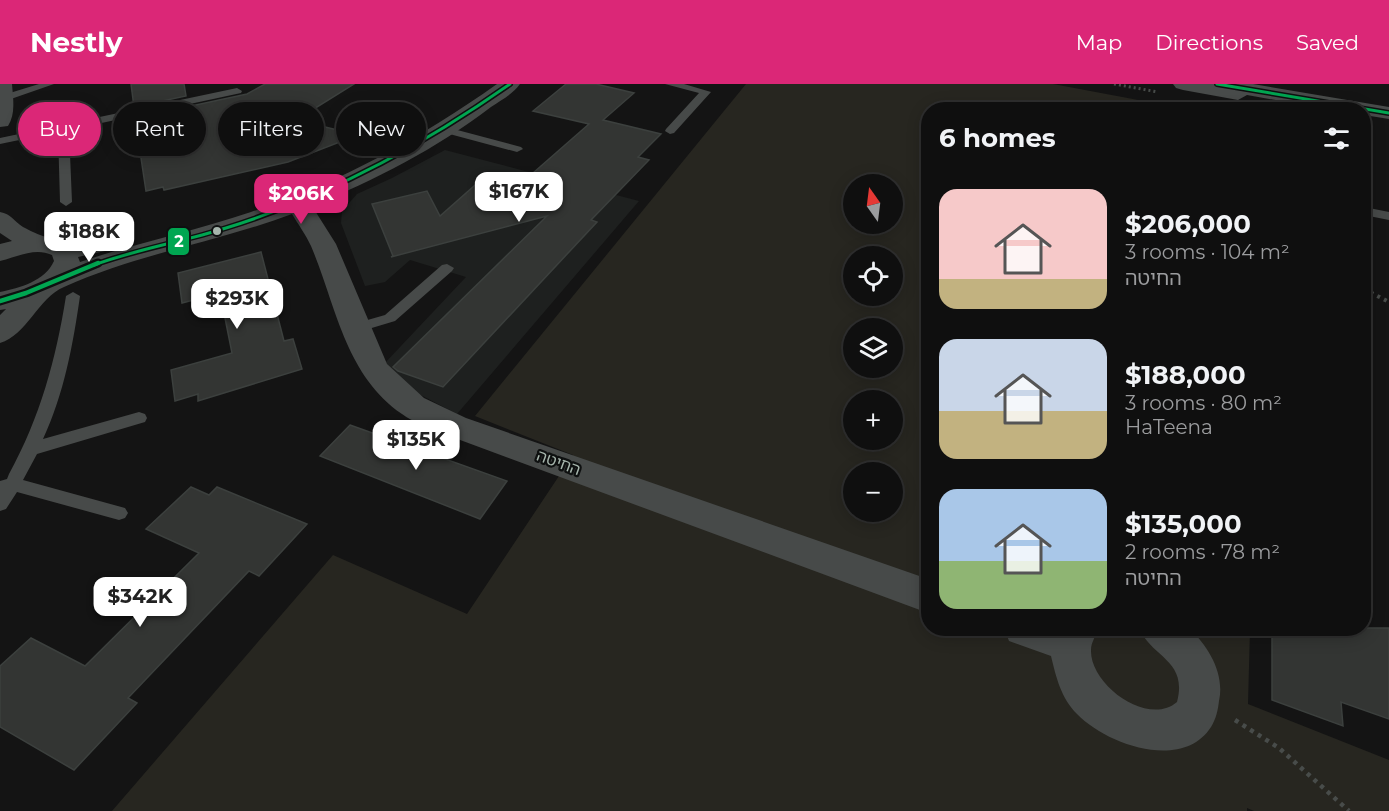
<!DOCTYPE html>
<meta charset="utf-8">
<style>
:root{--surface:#0f0f0f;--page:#1d1d1d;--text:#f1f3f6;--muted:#9b9c9e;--line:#2f2f2f;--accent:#db2777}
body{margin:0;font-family:Montserrat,"Noto Sans Hebrew",sans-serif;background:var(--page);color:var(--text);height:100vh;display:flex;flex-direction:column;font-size:22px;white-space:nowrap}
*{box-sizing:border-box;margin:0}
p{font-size:20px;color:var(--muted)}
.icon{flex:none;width:33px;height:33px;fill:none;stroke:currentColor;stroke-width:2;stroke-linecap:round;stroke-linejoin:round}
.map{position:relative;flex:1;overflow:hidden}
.panel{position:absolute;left:921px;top:18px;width:450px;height:534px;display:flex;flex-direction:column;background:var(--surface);border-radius:24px;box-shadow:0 3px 15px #0003,0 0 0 2px var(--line)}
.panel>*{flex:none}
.top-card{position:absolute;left:18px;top:18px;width:570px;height:54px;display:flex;gap:12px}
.needle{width:39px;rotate:346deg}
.controls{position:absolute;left:843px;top:90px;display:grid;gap:12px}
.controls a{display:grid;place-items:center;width:60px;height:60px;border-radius:50%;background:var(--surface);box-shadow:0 3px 15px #0003,0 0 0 2px var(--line);font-size:30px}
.price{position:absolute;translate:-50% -51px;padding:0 14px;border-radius:12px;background:#fff;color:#222;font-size:20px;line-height:39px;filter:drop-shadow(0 2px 3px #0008)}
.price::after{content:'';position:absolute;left:50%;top:36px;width:18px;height:14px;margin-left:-9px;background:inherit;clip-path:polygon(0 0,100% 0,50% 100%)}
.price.selected{background:var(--accent);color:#fff}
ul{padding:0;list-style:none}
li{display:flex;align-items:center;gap:18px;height:150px;padding:0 18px}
li span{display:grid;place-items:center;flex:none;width:168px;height:120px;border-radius:18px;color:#555}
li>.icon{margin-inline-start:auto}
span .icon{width:72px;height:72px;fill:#fffc;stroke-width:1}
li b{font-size:26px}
h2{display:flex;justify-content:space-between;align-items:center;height:72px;padding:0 18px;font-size:26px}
.pill{padding:0 21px;border-radius:27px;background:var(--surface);box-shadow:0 3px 15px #0003,0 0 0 2px var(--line);font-size:21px;line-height:54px}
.pill.selected{background:var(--accent);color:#fff}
header{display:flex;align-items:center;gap:36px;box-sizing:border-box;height:84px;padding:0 30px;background:var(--accent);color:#fff}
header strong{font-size:28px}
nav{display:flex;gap:33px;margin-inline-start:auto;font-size:21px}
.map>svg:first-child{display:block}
.built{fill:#1e201f}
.green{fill:#272620;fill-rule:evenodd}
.building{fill:#333533;stroke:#3c403e;stroke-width:1.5}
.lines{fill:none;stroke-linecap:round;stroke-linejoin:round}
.path-far2{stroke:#484c4a;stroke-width:3;stroke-dasharray:2 3;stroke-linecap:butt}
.path-far1{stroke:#484c4a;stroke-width:4;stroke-dasharray:3 4.5;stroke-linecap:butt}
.path{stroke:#484c4a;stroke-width:4.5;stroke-dasharray:4 5;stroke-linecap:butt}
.lane{fill:#474a49;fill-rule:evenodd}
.street{fill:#474a49;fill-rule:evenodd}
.secondary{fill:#494c4b;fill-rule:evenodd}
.bus-1-far1-casing{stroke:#0e1010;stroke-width:6}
.bus-1-casing{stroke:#0e1010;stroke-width:9}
.bus-1-far1{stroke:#00a651;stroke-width:3}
.bus-1{stroke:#00a651;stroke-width:4.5}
.bus-dot{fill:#a6b5ac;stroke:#0e1010;stroke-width:2}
.labels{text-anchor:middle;stroke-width:4.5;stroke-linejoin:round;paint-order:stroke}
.street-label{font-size:16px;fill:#a6b5ac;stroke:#0e1010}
.line-badge{stroke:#0e1010;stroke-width:2}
.badge-label{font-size:16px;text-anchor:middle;font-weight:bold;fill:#fff}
</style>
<header>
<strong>Nestly</strong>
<nav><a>Map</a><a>Directions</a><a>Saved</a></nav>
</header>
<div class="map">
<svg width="1389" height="727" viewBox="0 0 1389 727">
<rect width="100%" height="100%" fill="#141414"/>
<polygon class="built" points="445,66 639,117 457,330 396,298 384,280 466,193 410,176 385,198 365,202 341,139 342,127 357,110 392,94"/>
<path class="green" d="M746 0H1053L1186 25 928 26V544L1250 545 1248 620 1389 676V727H1254L1247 724V727H112L333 471 467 530 573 371 475 332ZM854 100H892V140H854ZM854 172H892V212H854ZM854 244H892V284H854ZM854 316H892V356H854ZM854 388H892V428H854Z"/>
<g class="building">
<polygon points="131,0 184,0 186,12 134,23"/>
<polygon points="265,0 354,0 296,36 358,51 288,78 164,106 163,103 146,107 135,34 247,10"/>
<polygon points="566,0 596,0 634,9 603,36 661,50 638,73 649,76 591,136 597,138 443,303 398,287 393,283 547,132 391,173 393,172 372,120 427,107 440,132 483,94 517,103 589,40 533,27"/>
<polygon points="261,168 284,257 293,255 302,285 198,317 198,310 175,317 171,286 232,269 220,209 182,219 178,189"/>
<polygon points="350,341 507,397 480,435 320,372"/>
<polygon points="191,403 209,411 217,403 307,440 259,492 249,487 128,614 137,619 74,686 0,643 0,582 31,554 85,582 199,469 146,445"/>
<polygon points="1272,544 1389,544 1389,635 1341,618 1343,642 1272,616"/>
</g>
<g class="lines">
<polyline class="path-far2" points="1114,0 1158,8"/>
<polyline class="path-far1" points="1364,205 1389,218"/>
<polyline class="path" points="1235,636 1279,664 1349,727"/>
<g class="lane">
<polygon points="39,0 54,0 8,16 0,16 0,12"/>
<polygon points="665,0 684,0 711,8 674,49 670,50 665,47 666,45 699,9"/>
<polygon points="237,4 242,7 241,9 69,46 72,118 66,122 60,118 58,48 0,60 0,54"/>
<polygon points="359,23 427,43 428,45 423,48 355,28 355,24"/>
<polygon points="446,43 521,63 523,65 517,68 442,48 442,44"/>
<polygon points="1364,123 1389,128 1389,136 1364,131"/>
<polygon points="447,180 454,184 452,187 395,237 355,249 350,247 348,244 350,241 385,231 442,181"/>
<path d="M73 208 80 212C73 261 64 310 43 355L139 328 145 330 147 334 145 338 37 370 23 396 125 424 128 429 125 434 119 436 17 408 6 425 0 427V397L7 395 9 390C40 334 56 275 66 212Z"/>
</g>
<g class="street">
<path d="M0 0H12C13 14 16 30 8 42L0 43Z"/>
<path d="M497 0H520C513 10 501 16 491 23 436 65 375 96 312 122L336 160 387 280 424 314 466 334 928 495V529L444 350C430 344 414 339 402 330 345 291 336 221 311 162 306 151 298 140 292 130 217 158 137 170 64 203 38 214 27 251 0 259V231L6 225 0 226V208C20 204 45 197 54 177L52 171C35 163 17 173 0 177V160L12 157 0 149V128C11 130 14 137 23 143 32 148 44 153 54 155 79 160 102 147 123 153L127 158 123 163 78 173 80 178C136 159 195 147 251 128 339 99 421 54 497 0Z"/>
<path d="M1004 544H1099C1096 552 1091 558 1091 566 1090 601 1148 643 1177 618 1188 576 1152 574 1139 544H1189C1209 563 1225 590 1219 617 1218 626 1216 635 1211 643 1182 688 1106 660 1077 630 1061 614 1056 593 1051 572L1009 557Z"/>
</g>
<polygon class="secondary" points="1173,0 1253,0 1389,23 1389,35 1364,31 1364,26 1331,26 1247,11 1238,16 1183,6 1176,4"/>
<defs>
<g id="bus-1-far1">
<polyline points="1217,0 1389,29"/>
<path d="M94 181C137 165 182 158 226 144 329 112 422 62 510 0"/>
</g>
<polyline id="bus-1" points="0,217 26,209 98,179"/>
</defs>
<use href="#bus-1-far1" class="bus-1-far1-casing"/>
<use href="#bus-1" class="bus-1-casing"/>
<use href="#bus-1-far1" class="bus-1-far1"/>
<use href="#bus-1" class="bus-1"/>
</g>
<circle class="bus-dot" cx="217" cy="147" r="5"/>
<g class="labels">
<g class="street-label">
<text transform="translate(559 378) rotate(20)" y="6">החיטה</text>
</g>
</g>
<rect class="line-badge" x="167" y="143" width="23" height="29" rx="6" fill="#00a651"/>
<g class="badge-label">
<text x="179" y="163">2</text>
</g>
</svg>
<div class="controls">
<a><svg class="needle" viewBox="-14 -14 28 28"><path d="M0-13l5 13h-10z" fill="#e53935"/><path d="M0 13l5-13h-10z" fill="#9b9c9e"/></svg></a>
<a><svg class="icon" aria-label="locate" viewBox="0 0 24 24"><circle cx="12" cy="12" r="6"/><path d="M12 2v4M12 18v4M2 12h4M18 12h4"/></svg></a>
<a><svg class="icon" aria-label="layers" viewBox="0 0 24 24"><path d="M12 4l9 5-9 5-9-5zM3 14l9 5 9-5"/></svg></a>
<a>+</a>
<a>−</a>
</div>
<b class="price" style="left:519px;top:139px">$167K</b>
<b class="price selected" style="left:301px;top:141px">$206K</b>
<b class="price" style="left:89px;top:179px">$188K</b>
<b class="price" style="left:237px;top:246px">$293K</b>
<b class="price" style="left:416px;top:387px">$135K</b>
<b class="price" style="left:140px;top:544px">$342K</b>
<div class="top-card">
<a class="pill selected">Buy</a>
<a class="pill">Rent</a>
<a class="pill">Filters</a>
<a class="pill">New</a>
</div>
<section class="panel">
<h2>6 homes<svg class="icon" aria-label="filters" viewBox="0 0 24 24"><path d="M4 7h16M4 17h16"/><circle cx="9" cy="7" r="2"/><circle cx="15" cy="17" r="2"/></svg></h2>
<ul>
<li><span style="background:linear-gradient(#f6c9c9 75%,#c2b280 0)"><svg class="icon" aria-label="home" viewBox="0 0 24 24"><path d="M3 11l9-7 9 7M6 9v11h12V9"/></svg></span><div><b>$206,000</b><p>3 rooms · 104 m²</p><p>החיטה</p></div></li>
<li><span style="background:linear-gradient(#c9d6e8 60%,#c2b280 0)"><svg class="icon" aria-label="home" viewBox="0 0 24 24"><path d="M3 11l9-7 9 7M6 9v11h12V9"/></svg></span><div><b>$188,000</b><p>3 rooms · 80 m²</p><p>HaTeena</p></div></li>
<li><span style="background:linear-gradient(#a9c7e8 60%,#8fb573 0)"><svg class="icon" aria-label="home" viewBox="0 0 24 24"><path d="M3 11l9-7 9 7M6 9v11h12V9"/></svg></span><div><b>$135,000</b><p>2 rooms · 78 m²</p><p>החיטה</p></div></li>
</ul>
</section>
</div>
